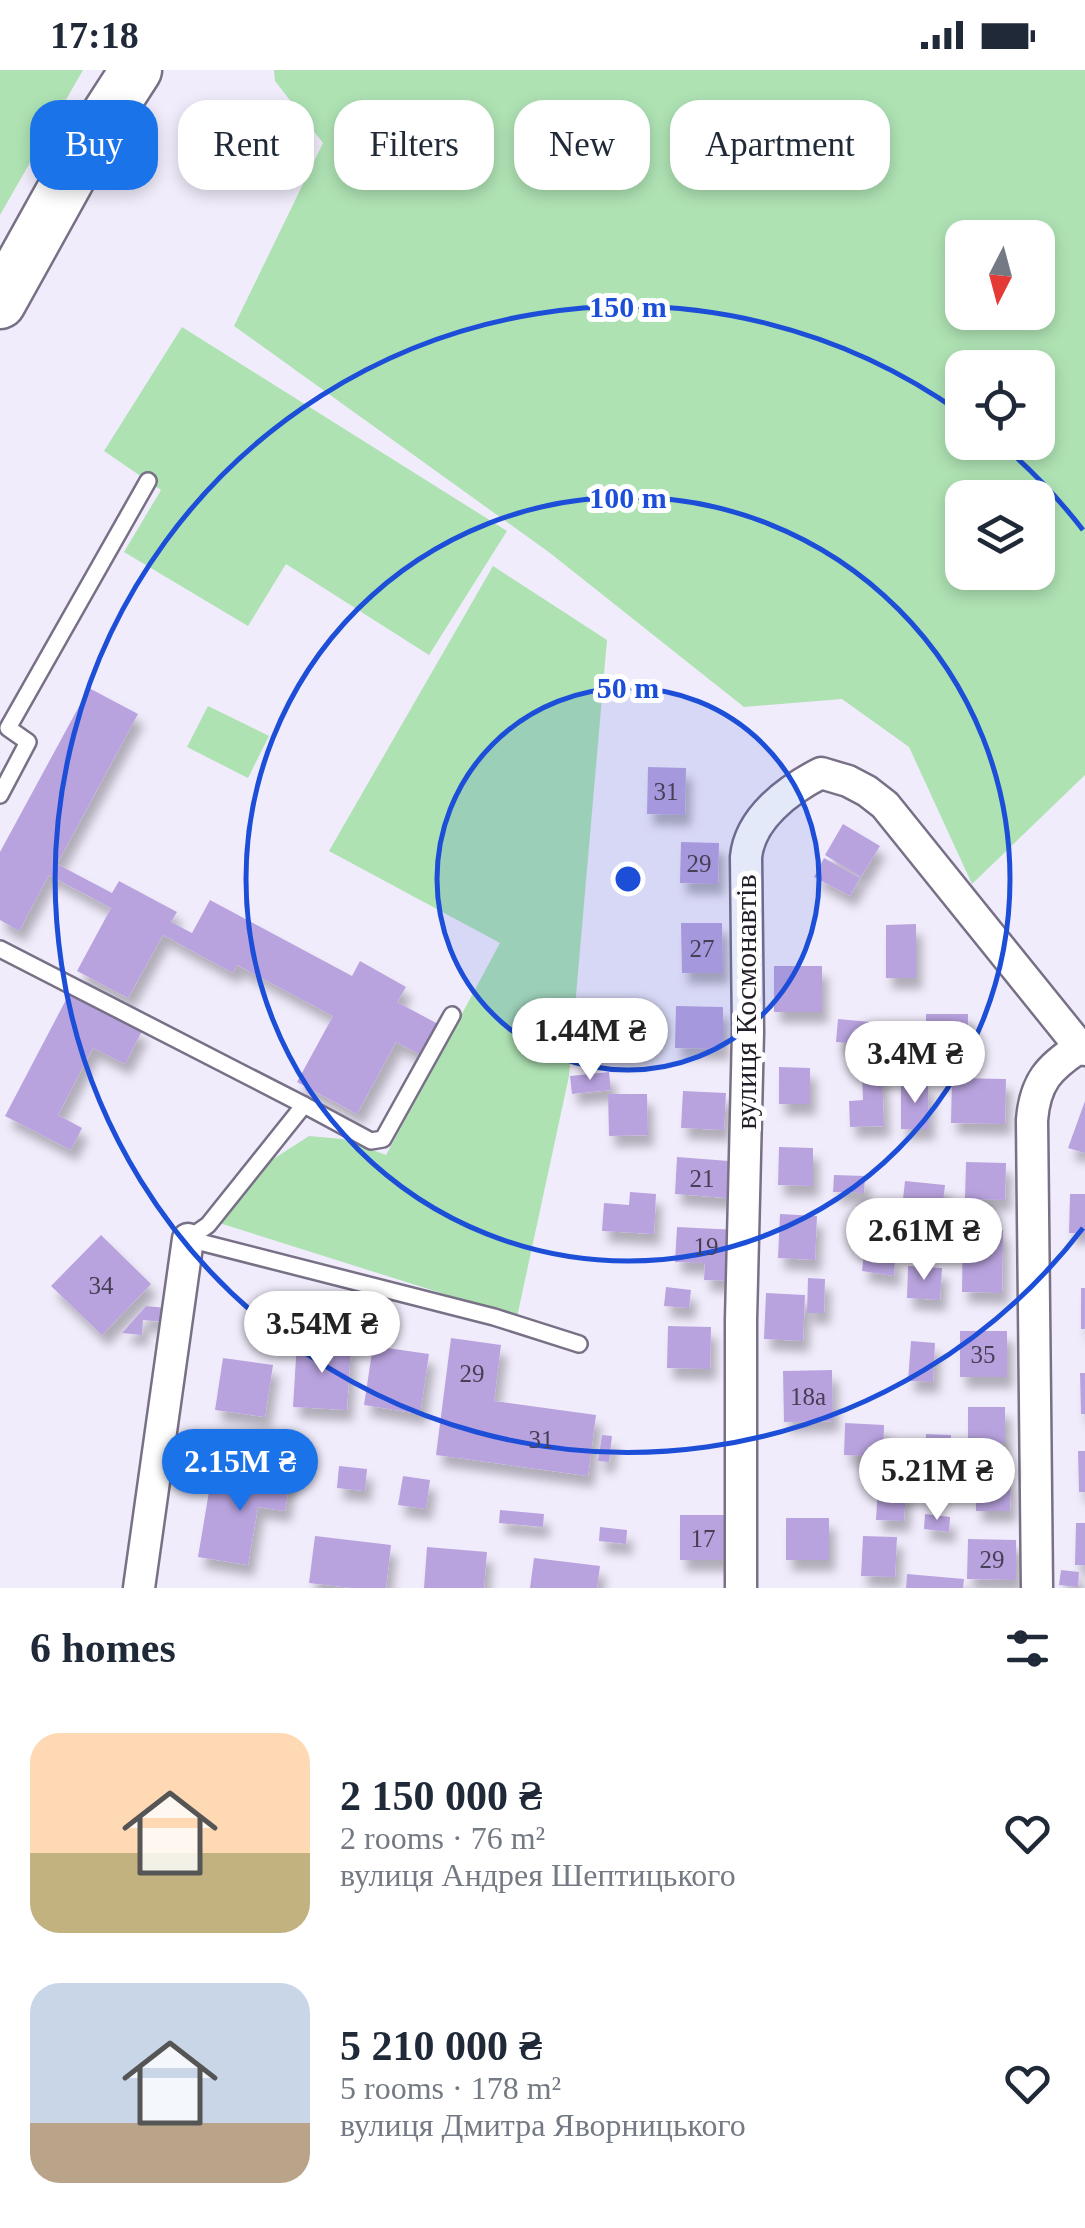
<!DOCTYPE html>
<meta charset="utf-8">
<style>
:root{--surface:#fff;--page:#f6f6f7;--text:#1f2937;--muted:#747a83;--accent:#1a73e8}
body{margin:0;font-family:"Times New Roman",serif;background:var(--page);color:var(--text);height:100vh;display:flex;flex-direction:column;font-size:38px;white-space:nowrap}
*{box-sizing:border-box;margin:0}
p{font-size:32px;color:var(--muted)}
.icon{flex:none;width:55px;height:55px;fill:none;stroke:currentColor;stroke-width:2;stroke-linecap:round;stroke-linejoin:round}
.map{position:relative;height:1518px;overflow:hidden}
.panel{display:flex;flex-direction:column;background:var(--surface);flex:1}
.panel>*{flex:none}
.guide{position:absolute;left:30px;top:30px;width:1025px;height:90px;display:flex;gap:20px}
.needle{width:65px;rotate:186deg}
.tools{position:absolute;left:945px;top:150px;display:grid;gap:20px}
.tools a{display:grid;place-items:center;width:110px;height:110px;border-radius:20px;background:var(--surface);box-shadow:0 5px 15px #0003;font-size:50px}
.price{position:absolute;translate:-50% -85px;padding:0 22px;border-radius:35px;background:#fff;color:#222;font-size:32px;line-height:65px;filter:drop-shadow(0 2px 5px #0008)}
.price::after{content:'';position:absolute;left:50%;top:60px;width:30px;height:22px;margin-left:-15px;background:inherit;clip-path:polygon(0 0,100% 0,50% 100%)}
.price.current{background:var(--accent);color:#fff}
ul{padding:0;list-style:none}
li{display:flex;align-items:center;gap:30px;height:250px;padding:0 30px}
li span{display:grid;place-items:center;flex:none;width:280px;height:200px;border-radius:30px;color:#555}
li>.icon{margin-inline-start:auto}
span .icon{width:120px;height:120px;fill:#fffc;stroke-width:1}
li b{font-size:42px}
h2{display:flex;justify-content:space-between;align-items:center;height:120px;padding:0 30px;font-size:42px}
.pill{padding:0 35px;border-radius:30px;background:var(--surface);box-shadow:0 5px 15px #0003;font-size:35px;line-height:90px}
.pill.current{background:var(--accent);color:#fff}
.status{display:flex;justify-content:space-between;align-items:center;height:70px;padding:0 50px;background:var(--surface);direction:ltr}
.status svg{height:28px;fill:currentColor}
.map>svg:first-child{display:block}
.green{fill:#aee2b3;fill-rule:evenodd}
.building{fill:#b9a3df;filter:url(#shadow)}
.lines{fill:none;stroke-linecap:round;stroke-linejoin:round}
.service-casing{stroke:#787086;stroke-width:20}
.minor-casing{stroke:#787086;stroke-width:35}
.trunk-casing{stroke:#787086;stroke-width:55}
.service{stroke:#fff;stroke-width:15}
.minor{stroke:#fff;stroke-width:30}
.trunk{stroke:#fff;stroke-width:50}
.ring{fill:none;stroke:#1d4ed8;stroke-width:5}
.labels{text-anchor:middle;stroke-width:10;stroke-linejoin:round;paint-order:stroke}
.number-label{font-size:25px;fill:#473f55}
.street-label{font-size:30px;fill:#211e27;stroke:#fff}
.centre{fill:#1d4ed8;stroke:#fff;stroke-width:5}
.ring-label{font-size:30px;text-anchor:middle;font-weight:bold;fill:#1d4ed8;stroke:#fff;stroke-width:10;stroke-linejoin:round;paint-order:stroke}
</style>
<div class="status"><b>17:18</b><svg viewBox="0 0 49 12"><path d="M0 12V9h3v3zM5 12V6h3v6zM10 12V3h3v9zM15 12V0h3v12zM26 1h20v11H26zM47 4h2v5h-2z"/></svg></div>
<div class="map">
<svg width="1085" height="1518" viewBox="0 0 1085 1518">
<defs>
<filter id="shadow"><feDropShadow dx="6" dy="11" stdDeviation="5" flood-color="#0004"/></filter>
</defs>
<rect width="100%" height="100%" fill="#f1ecfb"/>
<g class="green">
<polygon points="0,0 83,0 0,145"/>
<path d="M274 0H1085V705L972 814 909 677 842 629 744 637 550 483 234 256 323 73 275 11ZM962 168H1038V242H962ZM962 298H1038V372H962ZM962 428H1038V502H962Z"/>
<polygon points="182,257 507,461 429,585 286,494 248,556 124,482 161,420 104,381"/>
<polygon points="493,496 607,570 569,1006 517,1247 216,1152 264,1095 309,1066 343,1069 386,1085 500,873 329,781"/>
<polygon points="208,636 269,666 248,708 187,677"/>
</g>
<g class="building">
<polygon points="89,618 138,644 57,794 112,823 119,811 177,842 171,852 192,863 210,830 352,906 360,891 406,917 397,932 438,954 421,985 396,972 357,1044 297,1012 333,946 237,895 233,903 163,865 128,928 77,901 111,838 49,805 19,861 0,850 0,782"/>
<polygon points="648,697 686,698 685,745 647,744"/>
<polygon points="843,754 880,776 861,807 825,785"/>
<polygon points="681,772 719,773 718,814 680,813"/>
<polygon points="824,788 860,808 850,826 814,807"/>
<polygon points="681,853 722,853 723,903 682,903"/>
<polygon points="916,854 916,908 886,908 886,855"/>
<rect x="774" y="896" width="48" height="46"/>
<polygon points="69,924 142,961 125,994 93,978 58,1045 82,1058 71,1080 5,1046"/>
<polygon points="676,936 723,937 723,979 675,978"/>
<rect x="926" y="944" width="42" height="35"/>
<polygon points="838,949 870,952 868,975 836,972"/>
<polygon points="779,997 810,998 810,1034 779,1034"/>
<polygon points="862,1001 882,1001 884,1056 850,1057 849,1031 863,1030"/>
<polygon points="609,1002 611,1020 572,1024 570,1006"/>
<polygon points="952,1008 1006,1009 1005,1054 951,1053"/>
<polygon points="901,1012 928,1013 929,1059 901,1059"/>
<polygon points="683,1021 726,1023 724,1060 681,1058"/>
<polygon points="608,1024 647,1024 648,1065 609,1066"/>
<polygon points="1085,1031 1085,1083 1068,1078"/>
<polygon points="779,1077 813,1078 813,1116 778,1115"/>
<polygon points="677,1087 729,1091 727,1128 675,1124"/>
<polygon points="966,1092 1006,1093 1005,1130 965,1129"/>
<polygon points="834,1105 865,1106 864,1123 833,1122"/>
<polygon points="905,1111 945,1115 943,1133 903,1129"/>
<polygon points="630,1122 656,1124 654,1164 602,1161 604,1133 629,1135"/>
<polygon points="1070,1124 1085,1124 1085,1163 1069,1163"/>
<polygon points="780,1144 817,1146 815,1190 778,1188"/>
<polygon points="677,1157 738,1160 735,1211 704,1210 705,1193 675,1192"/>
<polygon points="963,1159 1003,1160 1002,1223 962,1222"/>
<polygon points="101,1165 151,1214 102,1265 51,1216"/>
<polygon points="864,1183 895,1186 894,1206 862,1201"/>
<polygon points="908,1196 942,1198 940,1230 907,1228"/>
<polygon points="808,1208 825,1209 824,1243 807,1243"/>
<polygon points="666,1217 691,1220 689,1238 664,1236"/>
<rect x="1081" y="1218" width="4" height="41"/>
<polygon points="766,1223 805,1225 803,1271 764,1269"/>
<polygon points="146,1236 167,1238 165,1252 143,1250 142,1265 122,1263"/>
<polygon points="668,1256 711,1257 710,1299 667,1298"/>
<rect x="960" y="1261" width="47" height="46"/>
<polygon points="451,1268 501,1275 494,1331 596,1345 588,1406 436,1385"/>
<polygon points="911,1271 935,1273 933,1312 908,1311"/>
<polygon points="297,1272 351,1275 347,1340 293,1337"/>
<polygon points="373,1276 429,1284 420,1344 364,1335"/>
<polygon points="223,1288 273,1295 265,1347 215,1340"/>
<polygon points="832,1300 833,1351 784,1352 783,1301"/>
<polygon points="1080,1303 1085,1303 1085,1344 1081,1344"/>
<rect x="968" y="1337" width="37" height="36"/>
<polygon points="845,1353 884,1355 883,1387 844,1385"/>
<polygon points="926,1364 951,1365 950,1384 925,1382"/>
<polygon points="602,1365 612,1366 609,1392 598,1391"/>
<polygon points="1078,1381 1085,1381 1085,1422 1079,1422"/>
<polygon points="255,1395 291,1402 285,1441 258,1437 248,1495 198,1487 211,1410 251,1417"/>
<polygon points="339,1396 367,1399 365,1421 337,1418"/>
<polygon points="403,1406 430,1410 426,1439 398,1435"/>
<polygon points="976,1408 1011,1408 1010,1441 976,1441"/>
<polygon points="878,1417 906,1419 904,1451 876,1450"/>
<polygon points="500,1440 544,1444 543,1457 499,1453"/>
<polygon points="925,1444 950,1447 949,1462 924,1459"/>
<rect x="680" y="1445" width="47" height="45"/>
<rect x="786" y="1448" width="43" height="42"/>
<polygon points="1076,1453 1085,1453 1085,1495 1075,1495"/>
<polygon points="600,1457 627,1460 626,1474 599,1471"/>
<polygon points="315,1466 391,1475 386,1518 352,1518 309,1513"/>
<polygon points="863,1466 897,1467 895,1507 861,1506"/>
<polygon points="968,1469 1016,1470 1016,1510 967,1509"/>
<polygon points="427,1477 487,1482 484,1518 424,1518"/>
<polygon points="534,1488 600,1496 597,1518 530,1518"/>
<polygon points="1061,1500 1079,1502 1078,1517 1059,1515"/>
<polygon points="907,1504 964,1509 963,1518 906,1518"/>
</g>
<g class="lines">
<defs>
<g id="service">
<polyline points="0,725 28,672 8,658 148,411"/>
<polyline points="0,879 304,1035 208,1155 188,1169"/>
<polyline points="304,1035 371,1071 383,1069 452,945"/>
<polyline points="188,1169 494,1247 579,1274"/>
</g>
<g id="minor">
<polyline points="139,1518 188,1169"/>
<path d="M741 1518V1250L748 962 746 787C750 748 788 720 821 703L848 711 867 721 885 735 1080 977"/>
<path d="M1037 1518 1032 1050C1035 1012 1049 997 1080 977L1085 980"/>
</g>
<polyline id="trunk" points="0,233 87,76 136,0"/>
</defs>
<use href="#service" class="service-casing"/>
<use href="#minor" class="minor-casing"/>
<use href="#trunk" class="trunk-casing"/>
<use href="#service" class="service"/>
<use href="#minor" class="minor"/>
<use href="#trunk" class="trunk"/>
</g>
<circle cx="628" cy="809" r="191" fill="#1d4ed8" fill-opacity=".12"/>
<g class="ring">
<circle cx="628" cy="809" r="191"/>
<circle cx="628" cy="809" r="382"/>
<path d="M1083 1158A573 573 0 1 1 961 343M1000 373A573 573 0 0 1 1083 460"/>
</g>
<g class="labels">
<g class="number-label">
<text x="666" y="730">31</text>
<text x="699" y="802">29</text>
<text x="702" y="887">27</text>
<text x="702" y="1117">21</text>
<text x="706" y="1185">19</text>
<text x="101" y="1224">34</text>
<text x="983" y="1293">35</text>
<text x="472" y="1312">29</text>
<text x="808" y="1335">18а</text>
<text x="541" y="1378">31</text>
<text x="703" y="1477">17</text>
<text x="992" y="1498">29</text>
</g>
<g class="street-label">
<text transform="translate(746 932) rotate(-90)" y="10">вулиця Космонавтів</text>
</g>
</g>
<circle cx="628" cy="809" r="15" class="centre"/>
<g class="ring-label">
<text x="628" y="247">150 m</text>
<text x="628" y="438">100 m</text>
<text x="628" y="628">50 m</text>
</g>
</svg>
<div class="tools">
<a><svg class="needle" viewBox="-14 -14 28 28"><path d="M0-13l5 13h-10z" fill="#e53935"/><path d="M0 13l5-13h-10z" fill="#747a83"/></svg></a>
<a><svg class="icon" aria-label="locate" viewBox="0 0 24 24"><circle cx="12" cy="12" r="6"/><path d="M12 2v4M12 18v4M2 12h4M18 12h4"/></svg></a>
<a><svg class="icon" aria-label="layers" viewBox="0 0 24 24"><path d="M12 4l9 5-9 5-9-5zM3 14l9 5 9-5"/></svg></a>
</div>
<b class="price" style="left:590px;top:1013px">1.44M ₴</b>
<b class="price" style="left:915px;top:1036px">3.4M ₴</b>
<b class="price" style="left:924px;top:1213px">2.61M ₴</b>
<b class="price" style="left:322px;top:1306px">3.54M ₴</b>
<b class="price current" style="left:240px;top:1444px">2.15M ₴</b>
<b class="price" style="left:937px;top:1453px">5.21M ₴</b>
<div class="guide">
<a class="pill current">Buy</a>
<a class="pill">Rent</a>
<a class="pill">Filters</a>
<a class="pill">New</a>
<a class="pill">Apartment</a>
</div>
</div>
<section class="panel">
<h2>6 homes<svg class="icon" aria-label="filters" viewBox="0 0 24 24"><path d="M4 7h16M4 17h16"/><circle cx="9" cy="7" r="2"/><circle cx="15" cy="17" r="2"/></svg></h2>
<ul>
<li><span style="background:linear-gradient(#ffd9b3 60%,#c2b280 0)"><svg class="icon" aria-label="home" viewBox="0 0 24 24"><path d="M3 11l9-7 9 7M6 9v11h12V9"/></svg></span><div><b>2 150 000 ₴</b><p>2 rooms · 76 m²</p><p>вулиця Андрея Шептицького</p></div><svg class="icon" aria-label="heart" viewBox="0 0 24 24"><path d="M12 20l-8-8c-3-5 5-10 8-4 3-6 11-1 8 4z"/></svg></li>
<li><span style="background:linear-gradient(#c9d6e8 70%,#b9a48a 0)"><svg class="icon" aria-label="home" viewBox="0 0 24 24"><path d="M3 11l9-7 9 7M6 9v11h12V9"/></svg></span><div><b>5 210 000 ₴</b><p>5 rooms · 178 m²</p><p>вулиця Дмитра Яворницького</p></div><svg class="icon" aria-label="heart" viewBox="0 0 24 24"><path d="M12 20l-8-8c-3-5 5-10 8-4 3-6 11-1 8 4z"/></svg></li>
</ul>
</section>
